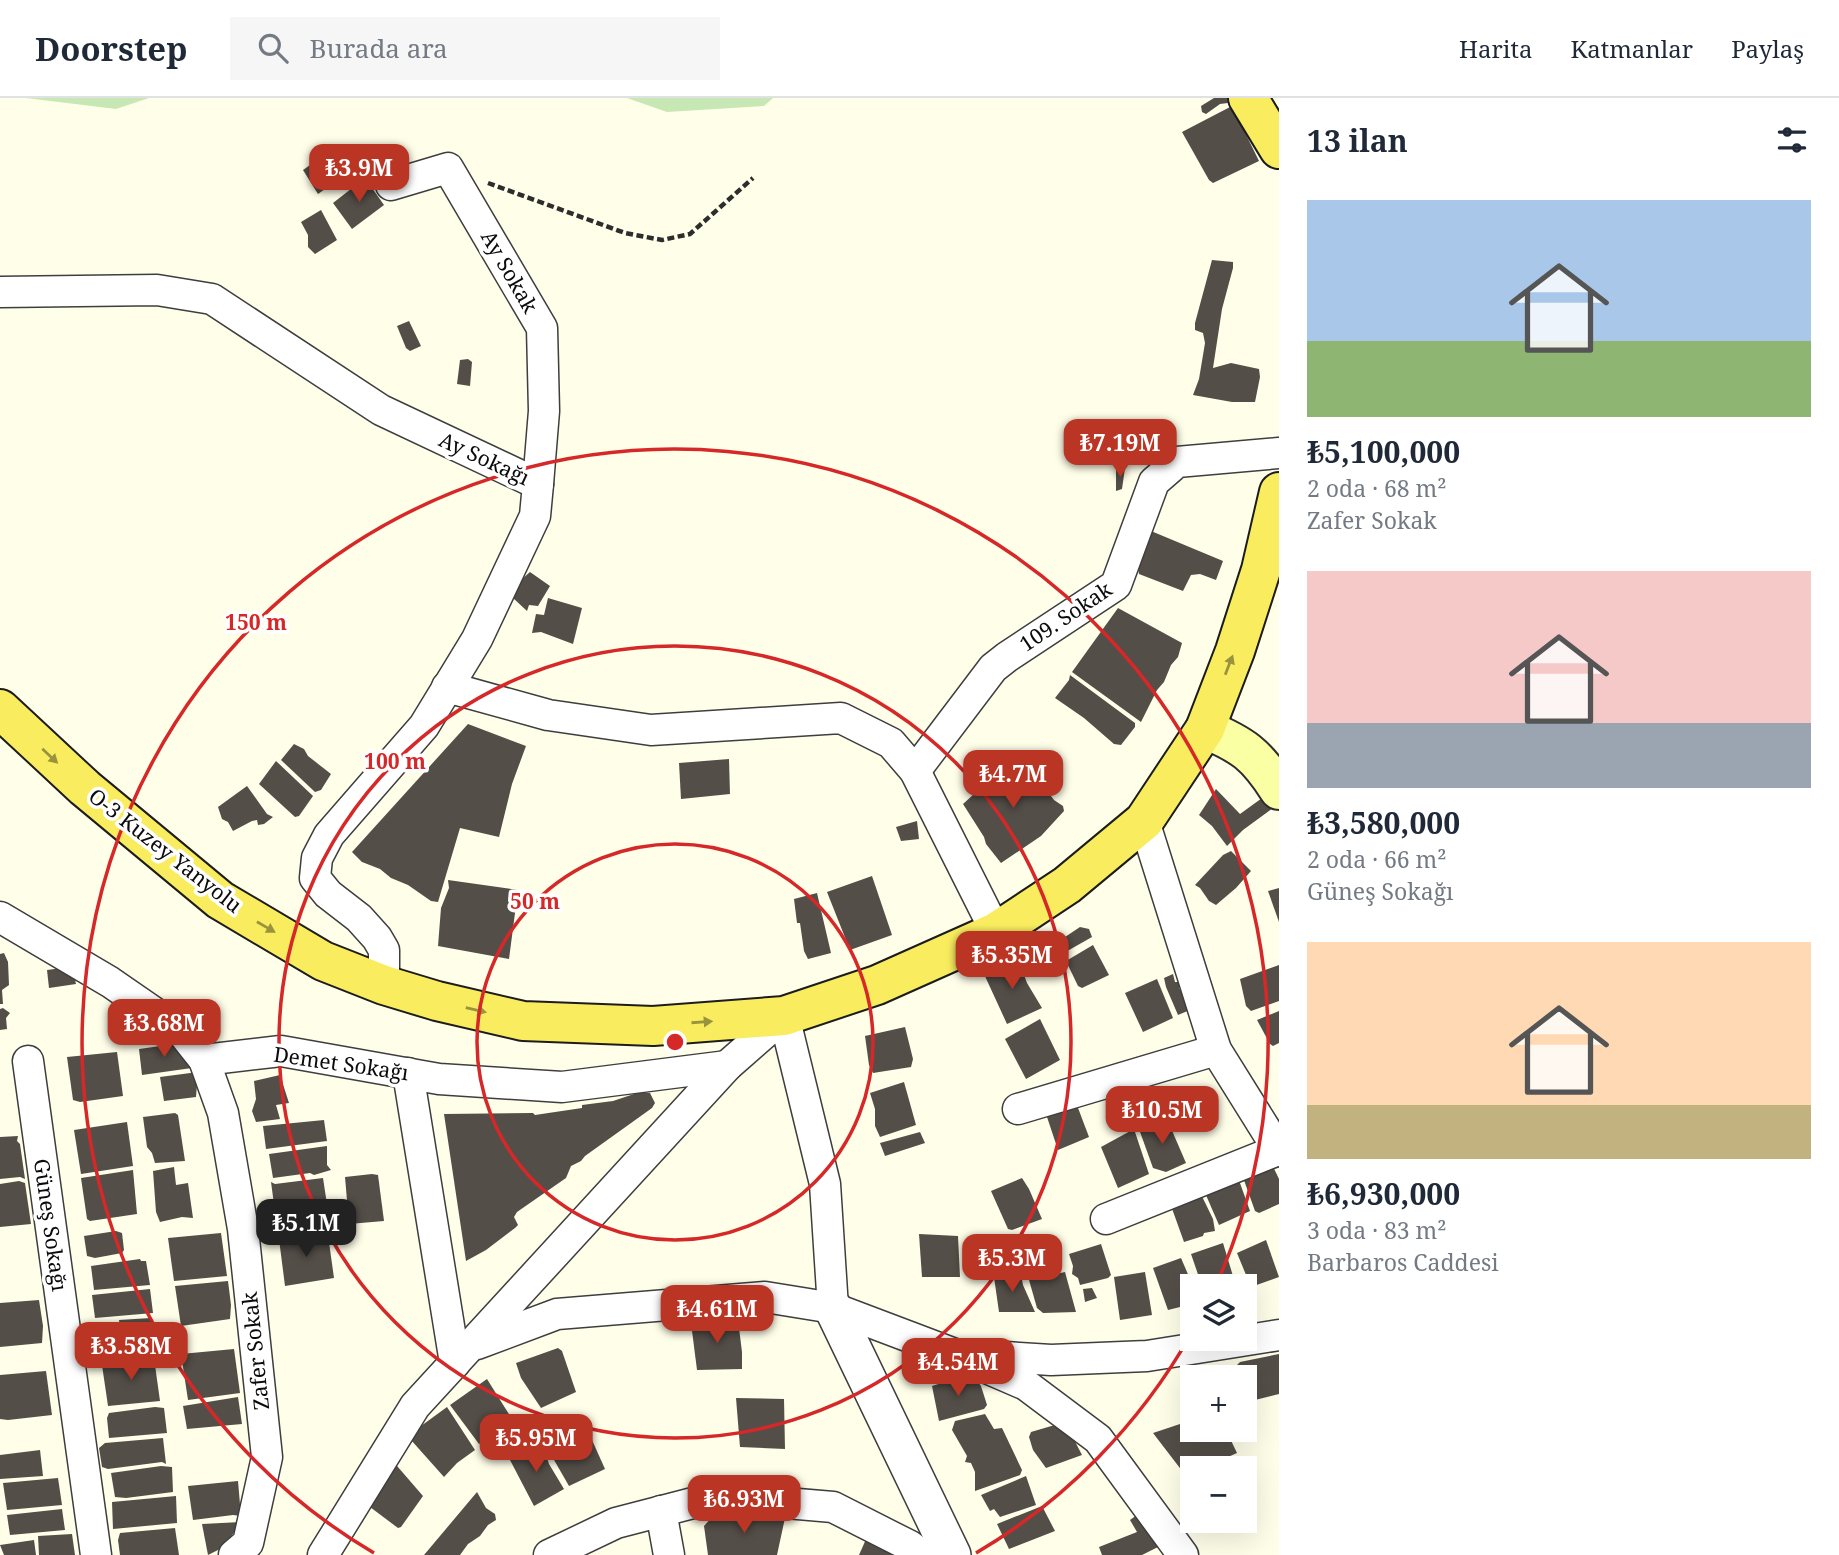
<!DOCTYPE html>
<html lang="tr">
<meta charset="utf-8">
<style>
:root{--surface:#fff;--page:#f6f6f7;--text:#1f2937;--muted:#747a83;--line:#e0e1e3;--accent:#bb3524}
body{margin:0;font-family:"Noto Serif",serif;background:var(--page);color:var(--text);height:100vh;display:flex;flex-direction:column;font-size:26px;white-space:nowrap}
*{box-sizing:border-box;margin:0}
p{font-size:23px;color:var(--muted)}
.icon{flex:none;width:38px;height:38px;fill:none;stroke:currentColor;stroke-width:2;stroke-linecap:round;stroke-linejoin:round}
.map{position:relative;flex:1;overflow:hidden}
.sheet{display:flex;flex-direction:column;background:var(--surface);width:560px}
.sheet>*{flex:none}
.buttons{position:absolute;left:1180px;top:1176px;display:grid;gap:14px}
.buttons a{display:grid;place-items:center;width:77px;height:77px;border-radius:0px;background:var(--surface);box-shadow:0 7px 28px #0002;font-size:35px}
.price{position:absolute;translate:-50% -60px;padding:0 16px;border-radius:14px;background:var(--accent);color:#fff;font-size:23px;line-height:46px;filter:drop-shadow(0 2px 4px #0008)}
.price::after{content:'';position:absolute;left:50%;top:42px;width:21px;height:16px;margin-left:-10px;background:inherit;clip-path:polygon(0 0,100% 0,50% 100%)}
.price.selected{background:#222;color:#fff}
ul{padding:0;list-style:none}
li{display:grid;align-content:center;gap:14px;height:371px;padding:0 28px}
li span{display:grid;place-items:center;height:217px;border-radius:0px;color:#555}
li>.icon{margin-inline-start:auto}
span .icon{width:126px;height:126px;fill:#fffc;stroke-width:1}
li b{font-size:30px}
h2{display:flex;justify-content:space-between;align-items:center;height:84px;padding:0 28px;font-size:30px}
header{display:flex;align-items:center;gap:42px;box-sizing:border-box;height:98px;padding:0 35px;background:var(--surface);border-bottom:2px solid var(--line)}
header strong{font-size:33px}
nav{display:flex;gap:38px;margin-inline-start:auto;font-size:24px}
.search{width:490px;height:63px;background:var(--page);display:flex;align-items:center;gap:18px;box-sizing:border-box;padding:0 24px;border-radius:0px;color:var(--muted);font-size:26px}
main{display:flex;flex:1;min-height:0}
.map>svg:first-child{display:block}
.green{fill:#c7e8b4}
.building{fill:#544e48}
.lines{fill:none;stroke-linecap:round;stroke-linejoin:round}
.minor-casing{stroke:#3e3e3e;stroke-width:33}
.tertiary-casing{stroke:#3e3e3e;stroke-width:40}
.secondary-casing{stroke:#2d2d2d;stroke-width:42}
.primary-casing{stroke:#1c1c1c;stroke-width:42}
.path{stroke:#2d2d2d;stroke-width:4.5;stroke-dasharray:7 3.5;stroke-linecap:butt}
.minor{stroke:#fff;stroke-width:30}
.tertiary{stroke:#fff;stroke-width:37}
.secondary{stroke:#faffa4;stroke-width:38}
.primary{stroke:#f9ed5f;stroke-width:38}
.oneway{fill:#9a933d}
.ring{fill:none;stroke:#d62828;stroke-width:3.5}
.labels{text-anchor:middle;stroke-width:7;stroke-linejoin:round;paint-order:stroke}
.street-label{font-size:21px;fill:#0b0b0b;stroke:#fff}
.centre{fill:#d62828;stroke:#fff;stroke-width:3.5}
.ring-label{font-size:21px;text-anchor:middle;font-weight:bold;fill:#d62828;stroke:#fff;stroke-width:7;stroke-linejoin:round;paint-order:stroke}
</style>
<header>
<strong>Doorstep</strong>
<div class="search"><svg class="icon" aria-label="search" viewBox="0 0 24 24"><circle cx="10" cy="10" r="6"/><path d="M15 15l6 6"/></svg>Burada ara</div>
<nav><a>Harita</a><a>Katmanlar</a><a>Paylaş</a></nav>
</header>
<main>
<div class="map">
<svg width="1279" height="1457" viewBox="0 0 1279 1457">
<rect width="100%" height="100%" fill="#fffee9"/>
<g class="green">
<polygon points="26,0 149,0 116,11"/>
<polygon points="627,0 773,0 764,8 667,14"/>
</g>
<g class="building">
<polygon points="1214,0 1227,0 1228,5 1220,6 1206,16 1202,14 1201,8"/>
<polygon points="1231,6 1259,63 1213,85 1209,82 1182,34 1230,9"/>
<polygon points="340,46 355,70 318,96 303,72"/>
<polygon points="365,80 384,107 352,131 333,105"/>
<polygon points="321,112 337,142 315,156 308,149 308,137 301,124"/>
<polygon points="1212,162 1233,164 1233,170 1222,211 1213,270 1231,265 1259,271 1260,279 1255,304 1232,304 1193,297 1199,281 1205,245 1203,235 1195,232 1195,225"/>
<polygon points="409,223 421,248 410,253 406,250 397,228"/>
<polygon points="468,261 472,264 470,288 457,286 460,262"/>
<polygon points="1125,370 1122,391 1116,393 1116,371"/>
<polygon points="1151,433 1223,463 1216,482 1200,476 1191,477 1183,493 1139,476 1138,470"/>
<polygon points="530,474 550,488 538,508 529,507 527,513 513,500 522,481"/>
<polygon points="548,500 582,510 573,546 541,534 532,535 536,516 544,517"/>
<polygon points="1118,510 1182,545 1178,559 1171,567 1164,584 1157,592 1141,624 1072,574"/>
<polygon points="1070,577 1135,625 1135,629 1121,647 1114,646 1084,620 1055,600 1069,582"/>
<polygon points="468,626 526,648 512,686 499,739 460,730 438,804 431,803 408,787 391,780 380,771 362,764 352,754"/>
<polygon points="294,646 304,651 308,658 331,676 321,692 315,694 281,662"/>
<polygon points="1012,658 1039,682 1054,702 1063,708 1064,713 1041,738 1001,765 986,746 984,739 963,706 996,676"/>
<polygon points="729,661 730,696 681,701 679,665"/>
<polygon points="276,663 313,698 299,718 295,719 259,686"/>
<polygon points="247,688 267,716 273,719 264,726 258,727 257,722 252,723 233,733 228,724 222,721 218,709"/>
<polygon points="1216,691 1240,716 1269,695 1277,707 1243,732 1227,748 1212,728 1199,717"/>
<polygon points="917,723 919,741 901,743 896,729"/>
<polygon points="1231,753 1251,773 1236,790 1216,807 1209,803 1200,790 1195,787 1223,757"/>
<polygon points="872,778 892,837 850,852 827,794"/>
<polygon points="448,782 518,792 509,861 438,848 441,810 449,790"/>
<polygon points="1279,790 1279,824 1268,793"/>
<polygon points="817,795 831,855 808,861 804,853 800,825 797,825 794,801"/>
<polygon points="1080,829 1089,831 1092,839 1062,856 1057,841 1065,839"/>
<polygon points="1093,847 1109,877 1082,890 1078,888 1066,863"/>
<polygon points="4,855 8,864 9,887 2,892 3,906 0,906 0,856"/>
<polygon points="1017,858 1027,885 1042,910 1007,926 984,876"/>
<polygon points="1279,867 1279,903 1251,913 1246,908 1240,881"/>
<polygon points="62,870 74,877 76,886 49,890 47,872"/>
<polygon points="1173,876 1175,884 1180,884 1179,890 1183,897 1191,897 1190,912 1178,917 1166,889 1164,880"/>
<polygon points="1157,881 1173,920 1143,934 1125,895"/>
<polygon points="3,910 10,915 6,920 7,931 0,932 0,911"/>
<polygon points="1279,913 1279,945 1273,948 1270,946 1257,922"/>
<polygon points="1040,921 1060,962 1026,981 1005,941"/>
<polygon points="905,929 913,961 911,969 873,975 869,967 865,938"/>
<polygon points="182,945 192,970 142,977 139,951"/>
<polygon points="117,954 123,998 80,1004 73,1002 67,959"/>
<polygon points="198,974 196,999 164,1003 160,979"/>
<polygon points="280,977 289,1005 276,1007 280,1021 256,1024 252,1013 256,1001 254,983"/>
<polygon points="904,984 916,1027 880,1039 875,1028 875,1011 870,995"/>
<polygon points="640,994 650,995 655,1005 652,1010 585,1058 581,1063 571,1068 566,1080 517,1114 514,1119 518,1127 515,1130 486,1152 466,1163 444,1016 533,1015 535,1017 582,1010 582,1007 613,1003"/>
<polygon points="1075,1002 1089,1039 1058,1052 1044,1010"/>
<polygon points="175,1015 178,1017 185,1063 155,1065 152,1055 147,1049 143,1019"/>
<polygon points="1167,1021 1186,1065 1166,1074 1153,1070 1139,1031"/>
<polygon points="324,1022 327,1043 266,1051 263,1028"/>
<polygon points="127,1024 133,1068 81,1076 74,1032"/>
<polygon points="1134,1031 1149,1076 1118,1090 1101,1049"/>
<polygon points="920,1034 925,1045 885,1058 880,1045"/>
<polygon points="18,1038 17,1043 20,1046 25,1081 20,1079 0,1081 0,1039"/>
<polygon points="327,1048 327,1067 331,1072 314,1077 310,1075 273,1080 269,1056"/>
<polygon points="1268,1058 1279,1081 1279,1106 1259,1115 1255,1113 1240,1071"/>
<polygon points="174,1069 176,1087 188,1085 193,1120 182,1119 160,1124 156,1114 153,1073"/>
<polygon points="133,1072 137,1116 90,1123 87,1121 81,1080"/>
<polygon points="1236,1074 1250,1113 1219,1127 1202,1088"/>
<polygon points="372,1076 378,1077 384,1123 349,1126 345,1079"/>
<polygon points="323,1080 330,1126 327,1132 278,1136 271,1084 275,1086"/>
<polygon points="1022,1080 1029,1091 1042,1121 1012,1132 1008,1131 991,1093"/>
<polygon points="19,1083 25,1085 31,1126 0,1129 0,1086"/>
<polygon points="1196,1086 1213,1121 1215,1133 1204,1135 1203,1138 1184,1144 1170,1105"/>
<polygon points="116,1133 122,1135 124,1152 122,1155 95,1160 87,1158 84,1138"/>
<polygon points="221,1135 227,1178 174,1183 168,1140"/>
<polygon points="311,1136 311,1139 328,1137 334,1180 285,1188 279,1141"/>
<polygon points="919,1136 958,1138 960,1179 922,1179"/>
<polygon points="1266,1142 1279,1179 1251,1189 1237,1155"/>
<polygon points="1223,1145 1236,1188 1202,1188 1191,1156"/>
<polygon points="1101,1146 1111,1177 1108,1180 1080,1187 1078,1180 1072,1176 1073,1168 1069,1156"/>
<polygon points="1181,1160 1193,1188 1192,1206 1168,1212 1153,1170"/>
<polygon points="140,1161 141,1163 146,1163 150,1187 94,1192 91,1168"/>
<polygon points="1020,1172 1023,1187 1035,1214 999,1214 994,1179 997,1175 998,1178"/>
<polygon points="1065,1174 1076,1214 1043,1215 1037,1210 1029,1182"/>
<polygon points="1145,1174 1152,1217 1120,1222 1114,1179"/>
<polygon points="228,1183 231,1207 230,1221 181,1228 175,1188"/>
<polygon points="1092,1190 1097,1200 1085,1204 1083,1191"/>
<polygon points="150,1191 153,1215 95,1220 92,1197"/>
<polygon points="39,1202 43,1228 42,1245 0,1249 0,1205"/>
<polygon points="151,1220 154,1241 122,1245 119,1222"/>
<polygon points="738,1222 742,1254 742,1271 697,1272 691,1225"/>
<polygon points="558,1250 562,1253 576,1294 541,1310 521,1280 516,1265"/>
<polygon points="234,1251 240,1295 188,1302 181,1256"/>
<polygon points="1279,1256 1279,1296 1247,1304 1244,1295 1244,1279 1240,1279 1236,1268 1240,1264"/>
<polygon points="154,1260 160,1303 108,1308 102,1267"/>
<polygon points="937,1265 965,1273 928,1285 923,1271 926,1267"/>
<polygon points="46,1273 52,1317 8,1322 0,1321 0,1277"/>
<polygon points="964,1278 967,1283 975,1280 981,1288 987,1307 984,1311 939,1323 932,1288"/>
<polygon points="487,1281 514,1324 479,1346 450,1307"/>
<polygon points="238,1299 242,1326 187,1331 183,1308"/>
<polygon points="736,1300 784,1301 785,1351 740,1349"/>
<polygon points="155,1309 164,1310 167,1335 109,1340 107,1320 109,1315"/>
<polygon points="447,1309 475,1352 457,1365 444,1379 411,1342 421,1328"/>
<polygon points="985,1316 994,1331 1002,1330 1022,1372 1020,1377 975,1393 975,1374 971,1365 965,1364 967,1358 952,1332 955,1323"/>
<polygon points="583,1322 605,1371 569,1388 546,1348 544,1339"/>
<polygon points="1192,1322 1192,1332 1226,1332 1237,1355 1203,1370 1192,1370 1192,1376 1186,1378 1153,1335"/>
<polygon points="1065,1324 1082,1357 1046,1370 1033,1352 1029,1339 1031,1334"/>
<polygon points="163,1340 166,1366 162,1364 108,1371 102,1369 99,1350 105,1345"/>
<polygon points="536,1343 544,1351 549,1366 564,1391 534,1408 510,1362"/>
<polygon points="40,1352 43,1378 0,1381 0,1357"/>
<polygon points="391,1361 423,1398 401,1429 398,1430 358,1400"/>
<polygon points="161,1368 172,1369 173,1394 126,1400 115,1399 111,1375"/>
<polygon points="1026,1378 1036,1407 1000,1419 994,1411 990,1413 981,1397"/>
<polygon points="58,1380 62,1407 7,1412 3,1385"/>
<polygon points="238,1383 241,1418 233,1417 193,1422 188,1388"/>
<polygon points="477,1394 486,1410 495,1416 496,1422 488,1427 480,1438 468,1446 460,1457 424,1457"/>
<polygon points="176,1398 177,1425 113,1431 112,1404"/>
<polygon points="1042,1408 1055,1433 1009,1451 997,1426"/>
<polygon points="62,1411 65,1432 10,1437 7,1417"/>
<polygon points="1141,1414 1166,1445 1142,1457 1102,1457 1099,1449 1137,1434 1130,1422"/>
<polygon points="729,1415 765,1416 766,1419 785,1420 777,1457 708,1457 704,1428 713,1418"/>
<polygon points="241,1424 224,1449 208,1457 202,1426"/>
<polygon points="175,1430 179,1457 120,1457 118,1442 120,1435"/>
<polygon points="72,1436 75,1457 39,1457 38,1438"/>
<polygon points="867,1439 904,1457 859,1457"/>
<polygon points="34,1442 36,1457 4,1457 0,1447"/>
</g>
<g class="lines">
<defs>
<g id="minor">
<polyline points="391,87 448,70 542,230 544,313 538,386"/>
<polyline points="0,194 157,192 212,201 381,312 538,386 535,418 477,541 424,628 329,737 317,760 315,780 328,796 359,820 377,840 384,852 384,887"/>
<polyline points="447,589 548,617 651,632 841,620 891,645 915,673 996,834"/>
<polyline points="915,673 993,570 1007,559 1116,487 1154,384 1177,364 1279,355"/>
<polyline points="1144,723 1216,952 1279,1053"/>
<polyline points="0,819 110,884 181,933 204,962 223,1015 243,1131 267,1359 248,1445 234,1457"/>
<polyline points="204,962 281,953 439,981 562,989 727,968"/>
<polyline points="28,963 96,1457"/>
<polyline points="408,975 455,1265"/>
<polyline points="1018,1011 1216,952"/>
<polyline points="1106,1121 1278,1052"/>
<polyline points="477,1246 557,1216 765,1199 833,1210 952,1255 1026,1287 1098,1341 1183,1457"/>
<polyline points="973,1257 1051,1262 1147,1258 1279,1237"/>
<polyline points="661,1413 669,1457"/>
<polyline points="323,1457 415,1308 727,968 784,918 825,1086 833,1210"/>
<polyline points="549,1457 616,1425 716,1399 833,1409 910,1448 922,1457"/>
</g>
<polyline id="tertiary" points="833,1210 952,1457"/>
<path id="secondary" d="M1205 631C1243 647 1256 656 1279 692"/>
<g id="primary">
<polyline points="1248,0 1279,51"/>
<polyline points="0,611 85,690 220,802 323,863 384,887 437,903 523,923 653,928 784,918 877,887 996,834 1067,787 1144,723 1205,631 1235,553 1261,472 1279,394"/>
</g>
</defs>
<use href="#minor" class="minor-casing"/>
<use href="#tertiary" class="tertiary-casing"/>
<use href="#secondary" class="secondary-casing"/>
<use href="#primary" class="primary-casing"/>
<polyline class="path" points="488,85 625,135 662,142 690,136 753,80"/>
<use href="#minor" class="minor"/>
<use href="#tertiary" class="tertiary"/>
<use href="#secondary" class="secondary"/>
<use href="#primary" class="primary"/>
</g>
<defs><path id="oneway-solid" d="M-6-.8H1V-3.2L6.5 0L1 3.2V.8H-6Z" transform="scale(1.75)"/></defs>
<g class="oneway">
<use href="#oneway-solid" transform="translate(1229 567) rotate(-69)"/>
<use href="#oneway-solid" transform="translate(50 658) rotate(43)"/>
<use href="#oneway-solid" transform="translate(266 829) rotate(30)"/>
<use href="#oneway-solid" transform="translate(476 912) rotate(13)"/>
<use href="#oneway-solid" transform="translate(702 924) rotate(-4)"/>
</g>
<g class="ring">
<circle cx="675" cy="944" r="198"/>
<circle cx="675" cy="944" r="396"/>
<path d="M1191 1236A593 593 0 0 1 976 1455M374 1455A593 593 0 1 1 1217 1185"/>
</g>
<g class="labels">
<g class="street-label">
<text transform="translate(509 174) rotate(60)" y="7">Ay Sokak</text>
<text transform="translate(484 361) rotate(25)" y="7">Ay Sokağı</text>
<text transform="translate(1066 519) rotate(-34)" y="7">109. Sokak</text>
<text transform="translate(165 753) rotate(38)" y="7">O-3 Kuzey Yanyolu</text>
<text transform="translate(341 966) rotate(8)" y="7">Demet Sokağı</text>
<text transform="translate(50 1127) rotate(82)" y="7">Güneş Sokağı</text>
<text transform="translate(256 1253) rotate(-96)" y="7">Zafer Sokak</text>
</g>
</g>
<circle cx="675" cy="944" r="10" class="centre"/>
<g class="ring-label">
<text x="256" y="532">150 m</text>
<text x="395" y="671">100 m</text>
<text x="535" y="811">50 m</text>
</g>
</svg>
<div class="buttons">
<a><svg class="icon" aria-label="layers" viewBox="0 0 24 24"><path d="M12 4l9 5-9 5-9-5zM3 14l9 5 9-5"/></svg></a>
<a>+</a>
<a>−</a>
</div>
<b class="price" style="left:359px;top:106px">₺3.9M</b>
<b class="price" style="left:1120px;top:381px">₺7.19M</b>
<b class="price" style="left:1013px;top:712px">₺4.7M</b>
<b class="price" style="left:1012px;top:893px">₺5.35M</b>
<b class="price" style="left:164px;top:961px">₺3.68M</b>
<b class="price" style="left:1162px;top:1048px">₺10.5M</b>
<b class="price selected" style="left:306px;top:1161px">₺5.1M</b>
<b class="price" style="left:1012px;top:1196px">₺5.3M</b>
<b class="price" style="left:717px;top:1247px">₺4.61M</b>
<b class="price" style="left:131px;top:1284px">₺3.58M</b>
<b class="price" style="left:958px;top:1300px">₺4.54M</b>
<b class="price" style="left:536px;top:1376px">₺5.95M</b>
<b class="price" style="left:744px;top:1437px">₺6.93M</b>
</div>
<section class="sheet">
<h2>13 ilan<svg class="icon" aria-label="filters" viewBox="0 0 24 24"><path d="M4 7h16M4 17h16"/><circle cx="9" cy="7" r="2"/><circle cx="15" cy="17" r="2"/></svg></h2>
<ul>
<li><span style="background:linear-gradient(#a9c7e8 65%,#8fb573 0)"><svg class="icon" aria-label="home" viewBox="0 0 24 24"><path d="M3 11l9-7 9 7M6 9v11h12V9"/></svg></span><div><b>₺5,100,000</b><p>2 oda · 68 m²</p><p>Zafer Sokak</p></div></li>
<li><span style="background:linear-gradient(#f6c9c9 70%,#9aa5b1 0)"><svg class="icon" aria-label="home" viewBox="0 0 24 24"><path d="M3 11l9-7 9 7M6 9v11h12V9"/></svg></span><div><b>₺3,580,000</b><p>2 oda · 66 m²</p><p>Güneş Sokağı</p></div></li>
<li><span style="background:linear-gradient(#ffd9b3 75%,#c2b280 0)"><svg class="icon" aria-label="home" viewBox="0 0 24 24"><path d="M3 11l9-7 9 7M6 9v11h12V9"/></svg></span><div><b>₺6,930,000</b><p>3 oda · 83 m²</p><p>Barbaros Caddesi</p></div></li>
</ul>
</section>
</main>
